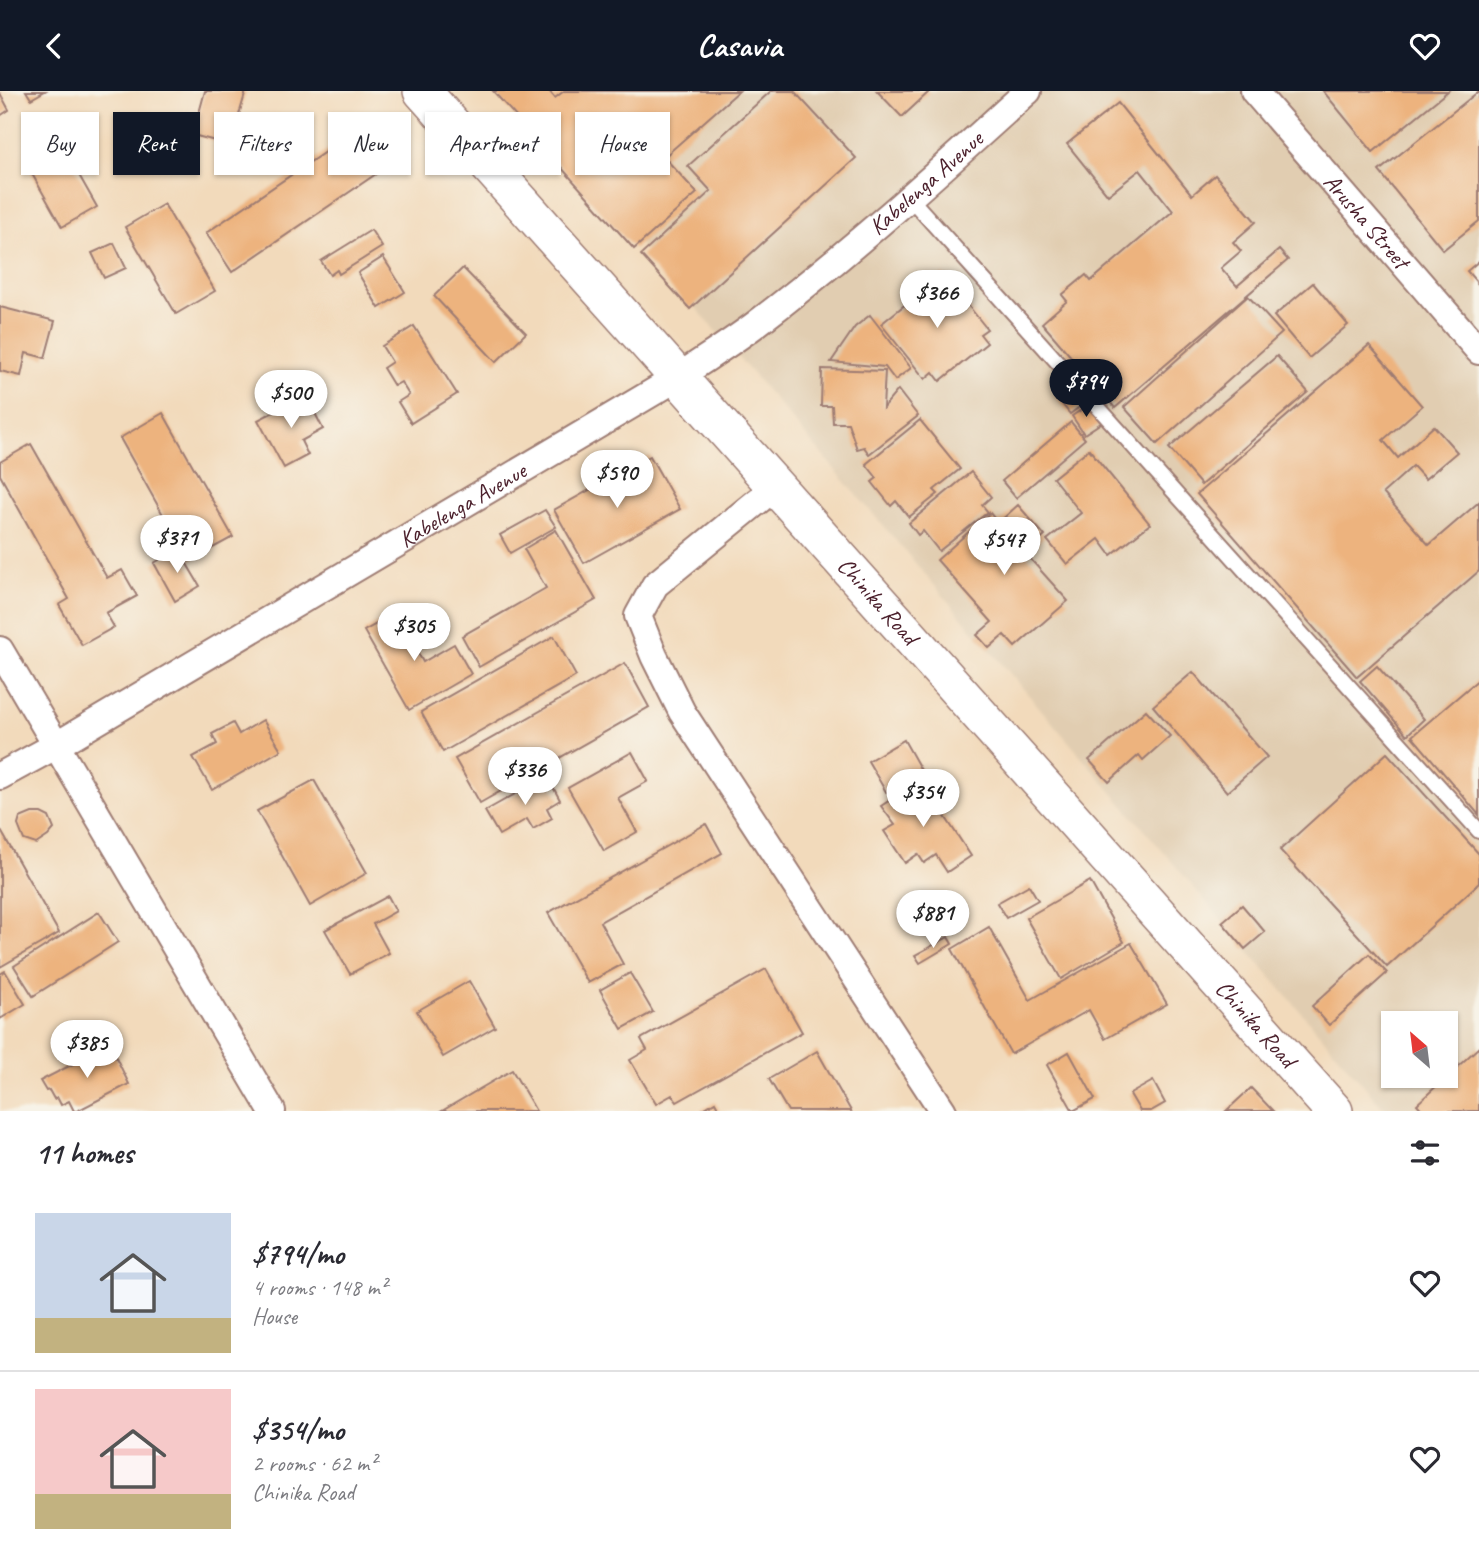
<!DOCTYPE html>
<meta charset="utf-8">
<style>
:root{--surface:#fff;--page:#f7f7f7;--text:#2b2b33;--muted:#7c7c81;--line:#e1e1e2;--accent:#111827}
body{margin:0;font-family:Caveat,sans-serif;background:var(--page);color:var(--text);height:100vh;display:flex;flex-direction:column;font-size:26px;white-space:nowrap}
*{box-sizing:border-box;margin:0}
p{font-size:23px;color:var(--muted)}
.icon{flex:none;width:38px;height:38px;fill:none;stroke:currentColor;stroke-width:2;stroke-linecap:round;stroke-linejoin:round}
.map{position:relative;height:1020px;overflow:hidden}
.drawer{display:flex;flex-direction:column;background:var(--surface);flex:1}
.drawer>*{flex:none}
.banner{position:absolute;left:21px;top:21px;width:700px;height:63px;display:flex;gap:14px}
.needle{width:46px;rotate:332deg}
.controls{position:absolute;left:1381px;top:920px;display:grid;gap:14px}
.controls a{display:grid;place-items:center;width:77px;height:77px;border-radius:0px;background:var(--surface);box-shadow:0 2px 5px #0004;font-size:35px}
.price{position:absolute;translate:-50% -60px;padding:0 16px;border-radius:24px;background:#fff;color:#222;font-size:23px;line-height:46px;filter:drop-shadow(0 2px 4px #0008)}
.price::after{content:'';position:absolute;left:50%;top:42px;width:21px;height:16px;margin-left:-10px;background:inherit;clip-path:polygon(0 0,100% 0,50% 100%)}
.price.active{background:var(--accent);color:#fff}
ul{padding:0;list-style:none}
li{display:flex;align-items:center;gap:21px;height:175px;padding:0 35px}
li+li{border-top:2px solid var(--line)}
li span{display:grid;place-items:center;flex:none;width:196px;height:140px;border-radius:0px;color:#555}
li>.icon{margin-inline-start:auto}
span .icon{width:84px;height:84px;fill:#fffc;stroke-width:1}
li b{font-size:30px}
h2{display:flex;justify-content:space-between;align-items:center;height:84px;padding:0 35px;font-size:30px}
.tag{padding:0 24px;border-radius:0px;background:var(--surface);box-shadow:0 2px 5px #0004;font-size:24px;line-height:63px}
.tag.active{background:var(--accent);color:#fff}
header{display:flex;justify-content:space-between;align-items:center;height:91px;padding:0 35px;background:var(--accent);color:#fff;font-size:32px;font-weight:600}
.map>svg:first-child{display:block}
.built{fill:#e1cdb1;fill-rule:evenodd}
.building{fill:#edb37e}
.lines{fill:none;stroke-linecap:round;stroke-linejoin:round}
.service-casing{stroke:#9e7c73;stroke-width:18}
.minor-casing{stroke:#9e7c73;stroke-width:30}
.secondary-casing{stroke:#9e7c73;stroke-width:40}
.service{stroke:#fff;stroke-width:14}
.minor{stroke:#fff;stroke-width:26}
.secondary{stroke:#fff;stroke-width:37}
.labels{text-anchor:middle;stroke-width:7;stroke-linejoin:round;paint-order:stroke}
.street-label{font-size:24px;fill:#4a1f2b;stroke:#f7f3e8}
</style>
<header><svg class="icon" aria-label="back" viewBox="0 0 24 24"><path d="M15 5l-7 7 7 7"/></svg>Casavia<svg class="icon" aria-label="heart" viewBox="0 0 24 24"><path d="M12 20l-8-8c-3-5 5-10 8-4 3-6 11-1 8 4z"/></svg></header>
<div class="map">
<svg width="1479" height="1020" viewBox="0 0 1479 1020">
<rect width="100%" height="100%" fill="#f7f3e8"/>
<filter id="ink" filterUnits="userSpaceOnUse"><feTurbulence type="fractalNoise" baseFrequency=".0143" numOctaves="2"/><feDisplacementMap in="SourceGraphic" scale="14" xChannelSelector="R" yChannelSelector="G"/><feConvolveMatrix kernelMatrix="1 2 1 2 8 2 1 2 1" color-interpolation-filters="sRGB"/></filter>
<filter id="wash" filterUnits="userSpaceOnUse"><feTurbulence type="fractalNoise" baseFrequency=".00686" numOctaves="4" result="noise"/><feDisplacementMap in="SourceGraphic" scale="28" xChannelSelector="R" yChannelSelector="G"/><feGaussianBlur stdDeviation="1.57" result="paint"/><feColorMatrix in="noise" values="0 0 0 0 0 0 0 0 0 0 0 0 0 0 0 0 0 1.4 0 .05"/><feComposite in="paint" operator="in"/></filter>
<g filter="url(#wash)">
<rect width="100%" height="100%" fill="#f2dabb"/>
<path class="built" d="M499 0H1479V1020H1386L654 168ZM1393 933H1446V985H1393Z"/>
<g id="blocks">
<g class="building">
<polygon points="26,0 45,0 31,8"/>
<polygon points="205,0 246,0 230,54 193,44"/>
<polygon points="493,0 549,0 555,7 564,0 739,0 664,66 697,102 634,158"/>
<polygon points="771,0 794,0 856,67 690,218 641,164 711,100 688,75"/>
<polygon points="877,0 930,0 902,26"/>
<polygon points="1323,0 1448,0 1373,61"/>
<polygon points="1479,0 1479,130 1443,159 1379,80"/>
<polygon points="0,2 9,19 0,25"/>
<polygon points="1118,12 1192,104 1215,84 1256,131 1233,151 1241,160 1221,177 1237,195 1279,159 1288,169 1115,317 1042,232 1067,210 1062,204 1086,184 1091,190 1173,120 1140,79 1108,104 1067,53"/>
<polygon points="369,31 395,70 232,181 206,142"/>
<polygon points="62,54 97,116 62,136 27,74"/>
<polygon points="164,113 215,200 176,223 125,136"/>
<polygon points="371,139 382,156 339,183 337,179 330,184 321,170"/>
<polygon points="114,152 126,177 104,187 92,162"/>
<polygon points="383,166 405,201 379,217 358,182"/>
<polygon points="1479,170 1479,194 1467,180"/>
<polygon points="463,177 526,242 496,271 434,205"/>
<polygon points="943,183 987,238 980,243 987,252 940,290 933,281 925,288 881,233"/>
<polygon points="1313,192 1348,234 1309,267 1274,225"/>
<polygon points="1248,205 1282,242 1157,353 1124,316"/>
<polygon points="0,216 55,230 45,267 26,262 21,285 0,280"/>
<polygon points="870,224 911,277 895,289 885,276 831,271 855,236"/>
<polygon points="414,235 457,303 411,332 398,311 409,304 401,291 394,295 383,277 392,271 382,255"/>
<polygon points="1369,254 1422,315 1383,349 1398,367 1434,335 1457,361 1425,388 1413,375 1383,402 1429,454 1479,411 1479,480 1357,586 1197,403"/>
<polygon points="1277,265 1308,301 1201,394 1169,357"/>
<polygon points="822,278 885,280 883,317 898,299 918,325 869,363 864,356 857,358 848,332 833,332 832,315 821,315"/>
<polygon points="1066,294 1082,314 1070,323 1055,304"/>
<polygon points="306,304 323,338 301,350 308,364 284,377 258,329"/>
<polygon points="1089,314 1101,332 1084,343 1072,325"/>
<polygon points="163,322 233,446 189,470 120,347"/>
<polygon points="920,329 960,378 934,399 938,403 909,426 896,410 891,415 872,391 877,387 866,373"/>
<polygon points="1071,331 1085,348 1016,407 1002,390"/>
<polygon points="31,353 107,487 122,479 137,505 106,522 114,536 82,554 59,514 69,508 0,384 0,371"/>
<polygon points="1089,358 1150,433 1111,464 1099,448 1067,473 1047,449 1081,422 1053,387"/>
<polygon points="650,365 680,418 584,472 554,419"/>
<polygon points="971,381 991,406 982,414 988,421 939,460 923,440 918,444 909,432"/>
<polygon points="1018,414 1045,445 1025,462 1068,510 1015,556 1004,544 989,557 977,544 992,531 937,469 990,422 998,432"/>
<polygon points="545,419 556,436 510,462 500,444"/>
<polygon points="556,439 596,509 479,576 462,545 546,497 524,458"/>
<polygon points="178,458 200,495 175,510 154,472"/>
<polygon points="396,522 423,571 454,553 471,583 409,619 364,540"/>
<polygon points="554,545 576,585 443,661 421,621"/>
<polygon points="625,572 649,616 480,712 455,668"/>
<polygon points="1377,575 1424,628 1407,644 1360,590"/>
<polygon points="1193,581 1267,666 1227,701 1153,615"/>
<polygon points="1479,588 1479,724 1412,645"/>
<polygon points="1146,619 1170,645 1143,669 1139,664 1109,691 1089,669"/>
<polygon points="263,629 281,659 212,699 193,666 217,653 212,643 233,632 239,643"/>
<polygon points="904,649 922,681 886,701 868,670"/>
<polygon points="632,661 648,690 618,707 637,741 604,760 568,697"/>
<polygon points="1387,662 1479,763 1479,792 1387,876 1280,759"/>
<polygon points="547,685 560,709 547,717 552,727 533,738 527,728 499,744 485,720"/>
<polygon points="314,689 367,782 310,815 257,720"/>
<polygon points="921,689 971,765 947,781 936,764 924,772 918,763 905,772 884,740 895,734 881,715"/>
<polygon points="32,722 41,722 49,726 54,738 48,745 36,753 24,749 18,734 20,727"/>
<polygon points="706,733 722,762 600,831 623,873 588,892 548,822"/>
<polygon points="0,738 59,842 0,876"/>
<polygon points="1090,790 1124,851 1061,888 1026,827"/>
<polygon points="1029,794 1038,809 1006,827 997,812"/>
<polygon points="388,805 396,820 373,833 389,862 350,883 325,839"/>
<polygon points="1242,814 1265,841 1245,858 1222,831"/>
<polygon points="99,821 118,851 33,905 14,875"/>
<polygon points="989,836 1030,909 1131,852 1167,913 1105,948 1089,919 1011,963 952,858"/>
<polygon points="948,846 952,853 920,872 915,864"/>
<polygon points="1369,863 1387,882 1329,934 1312,915"/>
<polygon points="766,878 802,941 677,1011 672,1004 656,1013 630,969 647,959 641,948"/>
<polygon points="5,880 25,913 0,928 0,883"/>
<polygon points="630,882 653,921 622,938 600,899"/>
<polygon points="469,890 495,936 443,966 417,920"/>
<polygon points="110,954 129,993 77,1020 74,1020 69,1010 61,1014 57,1006 54,1008 49,999 46,1000 40,990"/>
<polygon points="1479,956 1479,1020 1423,1020 1417,1013"/>
<polygon points="817,960 851,1020 788,1020 769,988"/>
<polygon points="1069,961 1095,1008 1073,1020 1047,974"/>
<polygon points="512,979 536,1020 442,1020"/>
<polygon points="1153,990 1165,1012 1151,1020 1140,1020 1130,1003"/>
<polygon points="1251,997 1273,1020 1226,1020"/>
<polygon points="715,1011 720,1020 700,1020"/>
</g>
</g>
</g>
<g filter="url(#ink)">
<use href="#blocks" fill-opacity="0" stroke="#9e7c73" stroke-width="2"/>
<g class="lines">
<defs>
<polyline id="service" points="910,107 1479,740"/>
<g id="minor">
<path id="s1" d="M1254 0 1479 260"/>
<polyline points="775,396 655,494 638,525 654,565 682,621 943,1020"/>
<polyline points="0,559 272,1020"/>
<path id="s2" d="M0 685 57 654 677 287C703 269 731 252 756 233 851 161 940 80 1028 0"/>
</g>
<g id="secondary">
<path id="s3" d="M422 0 1334 1020"/>
</g>
</defs>
<use href="#service" class="service-casing"/>
<use href="#minor" class="minor-casing"/>
<use href="#secondary" class="secondary-casing"/>
<use href="#service" class="service"/>
<use href="#minor" class="minor"/>
<use href="#secondary" class="secondary"/>
</g>
</g>
<g class="labels">
<g class="street-label">
<text dy="8" stroke="none"><textPath href="#s2" startOffset="1102">Kabelenga Avenue</textPath></text>
<text dy="8" stroke="none"><textPath href="#s1" startOffset="172">Arusha Street</textPath></text>
<text dy="8" stroke="none"><textPath href="#s2" startOffset="536">Kabelenga Avenue</textPath></text>
<text dy="8" stroke="none"><textPath href="#s3" startOffset="684">Chinika Road</textPath></text>
<text dy="8" stroke="none"><textPath href="#s3" startOffset="1251">Chinika Road</textPath></text>
</g>
</g>
</svg>
<div class="controls">
<a><svg class="needle" viewBox="-14 -14 28 28"><path d="M0-13l5 13h-10z" fill="#e53935"/><path d="M0 13l5-13h-10z" fill="#7c7c81"/></svg></a>
</div>
<b class="price" style="left:937px;top:239px">$366</b>
<b class="price active" style="left:1086px;top:328px">$794</b>
<b class="price" style="left:291px;top:339px">$500</b>
<b class="price" style="left:617px;top:419px">$590</b>
<b class="price" style="left:177px;top:484px">$371</b>
<b class="price" style="left:1004px;top:486px">$547</b>
<b class="price" style="left:414px;top:572px">$305</b>
<b class="price" style="left:525px;top:716px">$336</b>
<b class="price" style="left:923px;top:738px">$354</b>
<b class="price" style="left:933px;top:859px">$881</b>
<b class="price" style="left:87px;top:989px">$385</b>
<div class="banner">
<a class="tag">Buy</a>
<a class="tag active">Rent</a>
<a class="tag">Filters</a>
<a class="tag">New</a>
<a class="tag">Apartment</a>
<a class="tag">House</a>
</div>
</div>
<section class="drawer">
<h2>11 homes<svg class="icon" aria-label="filters" viewBox="0 0 24 24"><path d="M4 7h16M4 17h16"/><circle cx="9" cy="7" r="2"/><circle cx="15" cy="17" r="2"/></svg></h2>
<ul>
<li><span style="background:linear-gradient(#c9d6e8 75%,#c2b280 0)"><svg class="icon" aria-label="home" viewBox="0 0 24 24"><path d="M3 11l9-7 9 7M6 9v11h12V9"/></svg></span><div><b>$794/mo</b><p>4 rooms · 148 m²</p><p>House</p></div><svg class="icon" aria-label="heart" viewBox="0 0 24 24"><path d="M12 20l-8-8c-3-5 5-10 8-4 3-6 11-1 8 4z"/></svg></li>
<li><span style="background:linear-gradient(#f6c9c9 75%,#c2b280 0)"><svg class="icon" aria-label="home" viewBox="0 0 24 24"><path d="M3 11l9-7 9 7M6 9v11h12V9"/></svg></span><div><b>$354/mo</b><p>2 rooms · 62 m²</p><p>Chinika Road</p></div><svg class="icon" aria-label="heart" viewBox="0 0 24 24"><path d="M12 20l-8-8c-3-5 5-10 8-4 3-6 11-1 8 4z"/></svg></li>
</ul>
</section>
